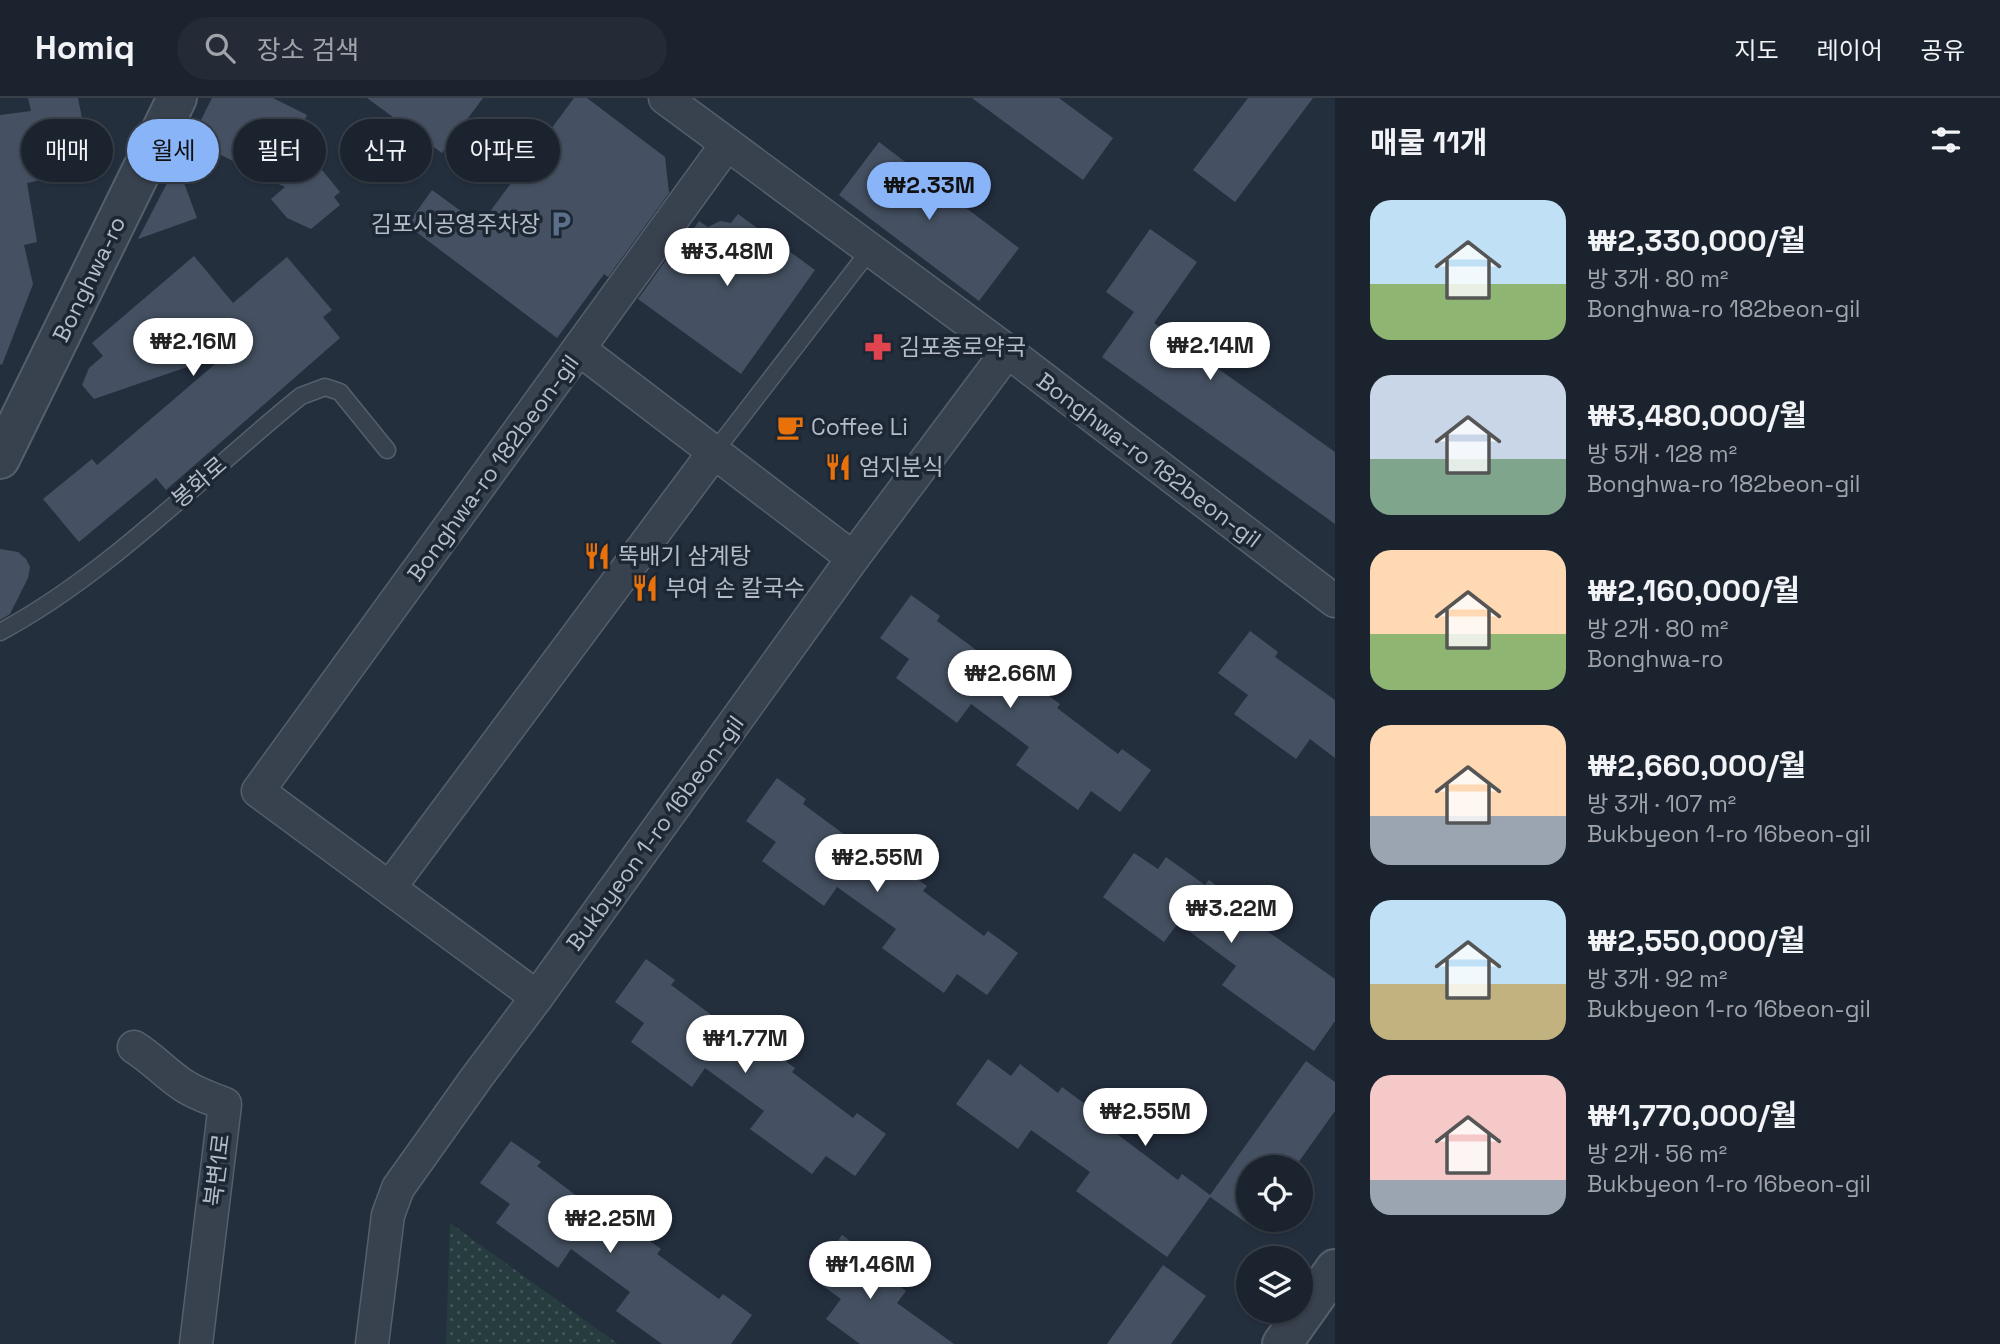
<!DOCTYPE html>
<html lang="ko">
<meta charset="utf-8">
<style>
:root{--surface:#1b232e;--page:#242b36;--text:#f1f3f6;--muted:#a0a4aa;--line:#39404a;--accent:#8ab4f8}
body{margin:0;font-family:"Space Grotesk","Noto Sans KR",sans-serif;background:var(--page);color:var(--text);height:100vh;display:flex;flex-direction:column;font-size:26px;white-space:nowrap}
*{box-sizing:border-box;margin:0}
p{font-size:23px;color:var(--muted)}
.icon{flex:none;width:38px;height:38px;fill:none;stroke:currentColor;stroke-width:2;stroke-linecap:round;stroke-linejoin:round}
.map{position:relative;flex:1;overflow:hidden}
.sheet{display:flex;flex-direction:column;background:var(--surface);width:665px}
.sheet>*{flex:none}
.top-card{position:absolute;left:21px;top:21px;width:665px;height:63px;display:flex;gap:14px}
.tools{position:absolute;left:1236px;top:1057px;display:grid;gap:14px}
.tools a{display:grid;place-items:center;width:77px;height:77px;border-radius:50%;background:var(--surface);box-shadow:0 2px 5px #0004,0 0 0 2px var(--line);font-size:35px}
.price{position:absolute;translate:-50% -60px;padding:0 16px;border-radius:24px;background:#fff;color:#222;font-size:23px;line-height:46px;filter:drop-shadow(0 2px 4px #0008)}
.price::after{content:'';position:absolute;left:50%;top:42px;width:21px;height:16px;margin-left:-10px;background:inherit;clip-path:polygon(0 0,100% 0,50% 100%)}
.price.on{background:var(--accent);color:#111}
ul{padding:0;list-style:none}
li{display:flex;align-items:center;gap:21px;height:175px;padding:0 35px}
li span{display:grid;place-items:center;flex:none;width:196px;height:140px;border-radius:21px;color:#555}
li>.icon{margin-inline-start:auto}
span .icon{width:84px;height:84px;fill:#fffc;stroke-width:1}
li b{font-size:30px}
h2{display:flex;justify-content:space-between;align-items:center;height:84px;padding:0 35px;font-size:30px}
.tag{padding:0 24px;border-radius:32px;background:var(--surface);box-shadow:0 2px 5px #0004,0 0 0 2px var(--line);font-size:24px;line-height:63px}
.tag.on{background:var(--accent);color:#111}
header{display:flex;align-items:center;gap:42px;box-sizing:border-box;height:98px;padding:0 35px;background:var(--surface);border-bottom:2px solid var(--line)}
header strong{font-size:33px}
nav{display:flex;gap:38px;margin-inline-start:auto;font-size:24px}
.search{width:490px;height:63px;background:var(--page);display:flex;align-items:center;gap:18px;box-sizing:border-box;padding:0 24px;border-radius:38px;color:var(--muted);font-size:26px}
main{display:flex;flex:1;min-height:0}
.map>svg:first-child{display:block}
.park{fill:url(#park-dots)}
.building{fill:#455162}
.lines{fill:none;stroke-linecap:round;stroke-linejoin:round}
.service-casing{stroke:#565f6c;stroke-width:19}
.minor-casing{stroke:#565f6c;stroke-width:35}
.tertiary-casing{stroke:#565f6c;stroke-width:42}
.service{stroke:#38414e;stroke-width:16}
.minor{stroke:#38414e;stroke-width:32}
.tertiary{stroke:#38414e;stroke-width:38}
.labels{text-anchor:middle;stroke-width:7;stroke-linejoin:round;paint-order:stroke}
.poi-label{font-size:23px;fill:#b4bcc9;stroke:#1d2633;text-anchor:start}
.street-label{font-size:23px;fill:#b4bcc9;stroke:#1d2633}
</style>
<header>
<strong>Homiq</strong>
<div class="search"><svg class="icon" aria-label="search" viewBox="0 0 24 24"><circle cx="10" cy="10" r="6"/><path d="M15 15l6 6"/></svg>장소 검색</div>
<nav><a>지도</a><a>레이어</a><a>공유</a></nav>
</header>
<main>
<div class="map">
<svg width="1335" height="1246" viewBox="0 0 1335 1246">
<defs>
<pattern id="park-dots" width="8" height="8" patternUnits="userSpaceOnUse" patternTransform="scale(1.75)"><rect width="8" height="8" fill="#263c3f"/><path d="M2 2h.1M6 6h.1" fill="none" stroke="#435659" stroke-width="1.8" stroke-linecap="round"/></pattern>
</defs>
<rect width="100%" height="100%" fill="#242f3e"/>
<polygon class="park" points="450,1125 618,1246 446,1246"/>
<g class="building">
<polygon points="28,0 78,0 90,61 85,73 27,85 37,144 24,147 33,186 2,267 0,266 0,17 31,13"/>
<polygon points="212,0 273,0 307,17 296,40 340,94 334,99 340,107 311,131 287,120 271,101 285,89 191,42"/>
<polygon points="367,0 483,0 442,55"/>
<polygon points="574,0 587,0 665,59 669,95 608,179 604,176 557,240 407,127 432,92 480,127"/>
<polygon points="972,0 1059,0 1113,40 1083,82"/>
<polygon points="1248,0 1313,0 1235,104 1193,72"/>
<polygon points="879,44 1019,150 979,203 839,97"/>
<polygon points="177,66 197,120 138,141"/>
<polygon points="738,116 815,172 741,276 638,201 676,148 677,155 699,123 708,129 720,123 731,125"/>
<polygon points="1150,131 1197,164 1154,225 1335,354 1335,426 1102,259 1134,214 1106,194"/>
<polygon points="194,158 233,205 287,159 332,212 323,219 340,240 166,392 156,380 79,444 43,401 92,361 97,367 228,255 94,301 82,287 89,270 103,258 92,245"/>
<polygon points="0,451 18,454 26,461 30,469 28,480 10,516 0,522"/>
<polygon points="911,497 940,518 937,523 998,568 1001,563 1060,606 1057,610 1118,656 1122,651 1151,672 1120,714 1091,693 1078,712 1016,667 1029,649 971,606 957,625 896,580 909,561 880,540"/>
<polygon points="1250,533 1278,554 1275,559 1335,602 1335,660 1310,641 1296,661 1234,616 1248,597 1218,575"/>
<polygon points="777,680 806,701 803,706 864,751 868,746 927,788 923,793 984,838 988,833 1018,855 987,897 957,876 944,895 882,850 896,831 837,789 824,808 762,763 776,744 746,723"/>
<polygon points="1134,755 1158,771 1166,759 1205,787 1209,782 1267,825 1263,830 1335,881 1335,923 1314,953 1222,887 1236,868 1178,825 1164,844 1103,799"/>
<polygon points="646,861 675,882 671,887 733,933 736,927 795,970 792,974 853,1020 857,1015 886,1036 855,1078 826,1058 812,1076 750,1031 764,1013 705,970 692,989 631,944 644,925 615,904"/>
<polygon points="988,961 1011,978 1020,966 1058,995 1062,989 1120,1032 1117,1036 1178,1082 1182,1076 1210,1097 1306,963 1335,984 1335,1013 1295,1069 1248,1069 1248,1126 1210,1099 1167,1159 1076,1093 1090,1074 1031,1032 1018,1051 956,1006"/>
<polygon points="511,1043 541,1064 537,1068 598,1114 602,1109 661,1151 657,1156 719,1201 723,1196 752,1217 731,1246 662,1246 616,1213 630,1194 571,1151 558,1170 496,1125 510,1106 480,1085"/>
<polygon points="842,1137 872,1159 868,1164 906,1193 897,1205 954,1246 860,1246 826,1221 841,1201 812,1180"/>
<polygon points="1163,1167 1206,1198 1171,1246 1107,1246"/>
</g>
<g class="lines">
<defs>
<g id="service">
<polyline points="715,353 870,152"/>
<path d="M0 534C109 476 205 375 301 298L325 289 340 294 387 352"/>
</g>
<g id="minor">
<polyline points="665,0 990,240 1335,503"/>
<polyline points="579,251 853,460"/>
<polyline points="390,789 715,353"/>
<polyline points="537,899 258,693 727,46"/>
<path d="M134 949C152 960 166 976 183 987 196 996 210 1000 225 1006L196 1246"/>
<polyline points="372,1246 388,1117 398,1090 477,979 537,899 853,460 1007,254"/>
</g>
<g id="tertiary">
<polyline points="0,361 177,0"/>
<polyline points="1282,1246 1335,1171"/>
</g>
</defs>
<use href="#service" class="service-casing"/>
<use href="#minor" class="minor-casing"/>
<use href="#tertiary" class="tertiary-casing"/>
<use href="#service" class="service"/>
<use href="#minor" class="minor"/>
<use href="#tertiary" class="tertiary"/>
</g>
<defs>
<symbol id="parking-bare" viewBox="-9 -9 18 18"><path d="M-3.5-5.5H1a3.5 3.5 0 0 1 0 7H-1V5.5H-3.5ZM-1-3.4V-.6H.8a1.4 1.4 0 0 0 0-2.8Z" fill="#5c6f8a" stroke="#1d2633" stroke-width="2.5" paint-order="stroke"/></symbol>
<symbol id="pharmacy-bare" viewBox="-9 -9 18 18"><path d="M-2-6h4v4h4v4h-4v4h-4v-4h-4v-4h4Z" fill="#e0444e" stroke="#1d2633" stroke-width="2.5" paint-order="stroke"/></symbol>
<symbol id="cafe-bare" viewBox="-9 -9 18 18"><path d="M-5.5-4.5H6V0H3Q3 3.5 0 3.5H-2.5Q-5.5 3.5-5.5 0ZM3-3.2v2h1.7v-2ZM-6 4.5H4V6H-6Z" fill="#e8710a" stroke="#1d2633" stroke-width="2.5" paint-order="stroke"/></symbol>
<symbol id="restaurant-bare" viewBox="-9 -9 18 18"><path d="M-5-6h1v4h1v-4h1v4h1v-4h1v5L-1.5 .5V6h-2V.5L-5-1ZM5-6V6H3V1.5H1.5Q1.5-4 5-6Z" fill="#e8710a" stroke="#1d2633" stroke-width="2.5" paint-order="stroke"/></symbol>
</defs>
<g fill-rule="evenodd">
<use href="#parking-bare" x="542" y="107" width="38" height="38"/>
<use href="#pharmacy-bare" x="859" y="230" width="38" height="38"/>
<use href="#cafe-bare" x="771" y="310" width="38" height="38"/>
<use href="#restaurant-bare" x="819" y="350" width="38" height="38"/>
<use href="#restaurant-bare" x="578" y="439" width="38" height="38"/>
<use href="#restaurant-bare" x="626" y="471" width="38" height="38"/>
</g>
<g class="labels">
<g class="poi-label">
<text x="540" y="134" text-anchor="end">김포시공영주차장</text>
<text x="899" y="257">김포종로약국</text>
<text x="811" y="337">Coffee Li</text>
<text x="859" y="377">엄지분식</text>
<text x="618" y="466">뚝배기 삼계탕</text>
<text x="666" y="498">부여 손 칼국수</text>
</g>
<g class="street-label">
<text transform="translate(89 181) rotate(-64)" y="8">Bonghwa-ro</text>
<text transform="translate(1149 362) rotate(37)" y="8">Bonghwa-ro 182beon-gil</text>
<text transform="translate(493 370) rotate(-54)" y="8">Bonghwa-ro 182beon-gil</text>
<text transform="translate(199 384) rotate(-41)" y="8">봉화로</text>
<text transform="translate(655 735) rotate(-54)" y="8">Bukbyeon 1-ro 16beon-gil</text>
<text transform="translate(217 1072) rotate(-83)" y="8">북변1로</text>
</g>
</g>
</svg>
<div class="tools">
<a><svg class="icon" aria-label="locate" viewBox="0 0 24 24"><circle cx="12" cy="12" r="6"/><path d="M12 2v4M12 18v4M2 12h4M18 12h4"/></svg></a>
<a><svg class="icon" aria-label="layers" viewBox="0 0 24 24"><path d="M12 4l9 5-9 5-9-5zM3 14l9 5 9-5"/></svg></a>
</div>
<b class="price on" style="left:929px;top:124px">₩2.33M</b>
<b class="price" style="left:727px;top:190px">₩3.48M</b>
<b class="price" style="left:193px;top:280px">₩2.16M</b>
<b class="price" style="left:1210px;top:284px">₩2.14M</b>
<b class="price" style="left:1010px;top:612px">₩2.66M</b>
<b class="price" style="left:877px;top:796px">₩2.55M</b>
<b class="price" style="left:1231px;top:847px">₩3.22M</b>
<b class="price" style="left:745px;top:977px">₩1.77M</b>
<b class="price" style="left:1145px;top:1050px">₩2.55M</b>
<b class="price" style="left:610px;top:1157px">₩2.25M</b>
<b class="price" style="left:870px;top:1203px">₩1.46M</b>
<div class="top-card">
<a class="tag">매매</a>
<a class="tag on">월세</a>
<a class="tag">필터</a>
<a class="tag">신규</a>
<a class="tag">아파트</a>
</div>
</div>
<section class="sheet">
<h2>매물 11개<svg class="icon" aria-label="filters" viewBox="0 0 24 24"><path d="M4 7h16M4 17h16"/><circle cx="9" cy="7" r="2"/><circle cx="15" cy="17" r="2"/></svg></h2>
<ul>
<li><span style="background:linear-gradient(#bfe0f5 60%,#8fb573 0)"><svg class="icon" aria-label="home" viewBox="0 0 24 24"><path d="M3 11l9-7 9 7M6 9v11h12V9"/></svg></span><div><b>₩2,330,000/월</b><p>방 3개 · 80 m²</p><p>Bonghwa-ro 182beon-gil</p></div></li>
<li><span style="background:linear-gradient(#c9d6e8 60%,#7fa58c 0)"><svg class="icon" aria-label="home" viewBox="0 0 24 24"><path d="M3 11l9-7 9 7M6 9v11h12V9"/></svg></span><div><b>₩3,480,000/월</b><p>방 5개 · 128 m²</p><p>Bonghwa-ro 182beon-gil</p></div></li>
<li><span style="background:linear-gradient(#ffd9b3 60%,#8fb573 0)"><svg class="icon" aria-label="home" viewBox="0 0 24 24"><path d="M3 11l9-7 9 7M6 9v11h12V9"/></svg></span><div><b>₩2,160,000/월</b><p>방 2개 · 80 m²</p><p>Bonghwa-ro</p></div></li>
<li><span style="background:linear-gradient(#ffd9b3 65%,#9aa5b1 0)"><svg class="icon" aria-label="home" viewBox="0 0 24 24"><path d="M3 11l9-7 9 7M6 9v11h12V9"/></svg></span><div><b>₩2,660,000/월</b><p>방 3개 · 107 m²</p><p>Bukbyeon 1-ro 16beon-gil</p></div></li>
<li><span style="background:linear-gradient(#bfe0f5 60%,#c2b280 0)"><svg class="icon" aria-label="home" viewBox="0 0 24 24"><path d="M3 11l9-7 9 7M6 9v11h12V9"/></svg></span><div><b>₩2,550,000/월</b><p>방 3개 · 92 m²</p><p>Bukbyeon 1-ro 16beon-gil</p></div></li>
<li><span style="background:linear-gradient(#f6c9c9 75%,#9aa5b1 0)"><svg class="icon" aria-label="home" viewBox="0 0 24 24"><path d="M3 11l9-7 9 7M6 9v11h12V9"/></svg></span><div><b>₩1,770,000/월</b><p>방 2개 · 56 m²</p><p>Bukbyeon 1-ro 16beon-gil</p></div></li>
</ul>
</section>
</main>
